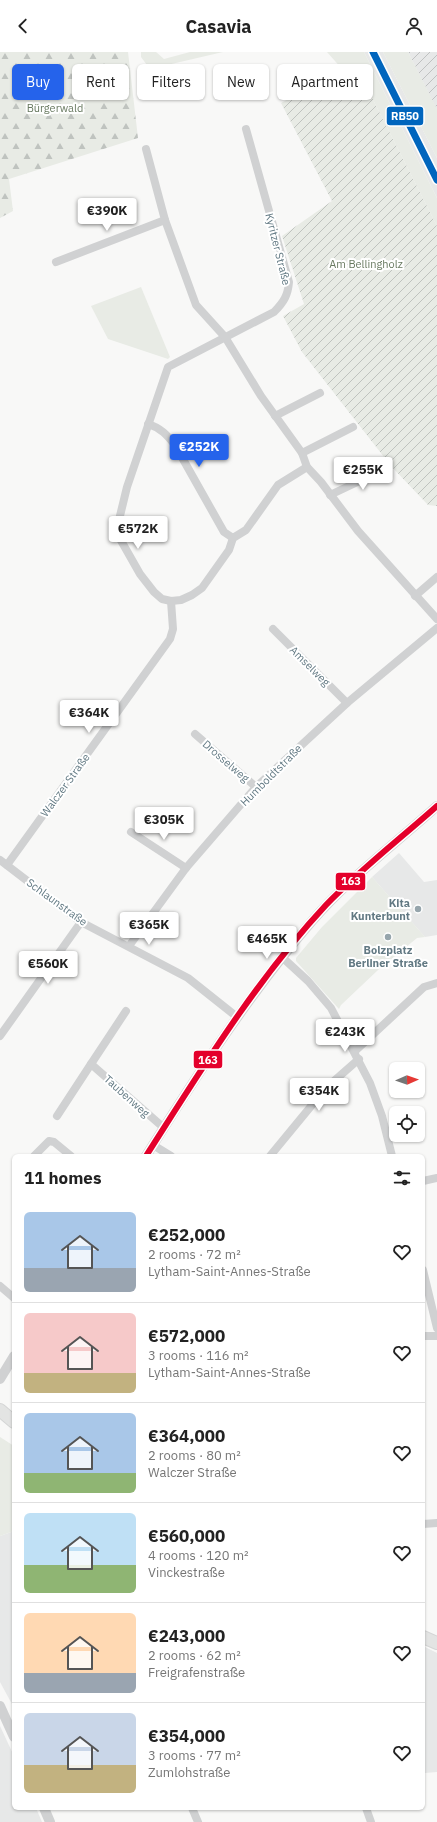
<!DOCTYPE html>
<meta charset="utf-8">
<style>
:root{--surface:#fff;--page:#f6f6f6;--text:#222;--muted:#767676;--line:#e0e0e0;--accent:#2563eb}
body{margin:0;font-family:"IBM Plex Sans",sans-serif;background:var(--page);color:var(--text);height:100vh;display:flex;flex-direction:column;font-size:15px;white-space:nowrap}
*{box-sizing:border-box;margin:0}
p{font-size:13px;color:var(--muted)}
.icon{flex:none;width:22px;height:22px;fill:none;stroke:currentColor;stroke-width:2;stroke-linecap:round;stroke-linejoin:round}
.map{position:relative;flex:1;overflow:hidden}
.sheet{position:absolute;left:12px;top:1102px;width:413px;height:656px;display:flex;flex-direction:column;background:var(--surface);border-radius:6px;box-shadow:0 1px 3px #0004}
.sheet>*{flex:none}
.banner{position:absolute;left:12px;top:12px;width:413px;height:36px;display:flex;gap:8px}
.needle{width:26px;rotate:88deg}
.controls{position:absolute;left:389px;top:1010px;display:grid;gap:8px}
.controls a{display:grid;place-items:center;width:36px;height:36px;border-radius:6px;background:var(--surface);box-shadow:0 1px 3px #0004;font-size:20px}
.price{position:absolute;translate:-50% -34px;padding:0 9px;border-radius:4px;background:#fff;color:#222;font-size:13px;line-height:26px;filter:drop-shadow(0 1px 2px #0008)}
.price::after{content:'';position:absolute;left:50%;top:24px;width:12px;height:9px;margin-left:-6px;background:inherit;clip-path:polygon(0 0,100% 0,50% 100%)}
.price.selected{background:var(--accent);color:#fff}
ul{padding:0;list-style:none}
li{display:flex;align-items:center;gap:12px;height:100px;padding:0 12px}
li+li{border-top:1px solid var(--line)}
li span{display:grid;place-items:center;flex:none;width:112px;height:80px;border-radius:6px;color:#555}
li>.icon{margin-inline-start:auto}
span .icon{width:48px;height:48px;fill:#fffc;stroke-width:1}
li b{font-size:17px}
h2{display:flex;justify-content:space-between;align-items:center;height:48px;padding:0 12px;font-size:17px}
.pill{padding:0 14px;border-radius:6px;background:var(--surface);box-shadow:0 1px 3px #0004;font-size:14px;line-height:36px}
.pill.selected{background:var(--accent);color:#fff}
header{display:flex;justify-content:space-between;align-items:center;height:52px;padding:0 12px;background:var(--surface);font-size:18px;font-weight:700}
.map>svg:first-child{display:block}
.built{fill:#e7e8e8}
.industrial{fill:url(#industrial-furrows)}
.green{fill:#e8ebe5}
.forest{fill:url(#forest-firs)}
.garden{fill:url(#garden-furrows)}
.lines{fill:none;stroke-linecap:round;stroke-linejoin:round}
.secondary-casing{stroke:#d4d5d5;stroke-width:14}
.minor{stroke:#d0d1d2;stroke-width:8}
.tertiary{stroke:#d0d1d2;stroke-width:10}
.secondary{stroke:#e3e4e3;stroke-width:12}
.bus-1-casing{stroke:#fff;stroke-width:9}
.bus-1{stroke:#e4002b;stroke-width:6}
.rail-1-casing{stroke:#fff;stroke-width:10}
.rail-1{stroke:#0065bd;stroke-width:7}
.poi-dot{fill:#96a5ac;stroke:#fff;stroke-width:1.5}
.labels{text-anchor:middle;stroke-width:4;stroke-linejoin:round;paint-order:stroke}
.park-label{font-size:11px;fill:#697a61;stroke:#fff}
.street-label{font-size:11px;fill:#627983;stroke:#fff}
.poi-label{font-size:11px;font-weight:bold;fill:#627983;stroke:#fff;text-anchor:end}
.line-badge{stroke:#fff;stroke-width:1.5}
.badge-label{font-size:11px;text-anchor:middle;font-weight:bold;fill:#fff}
</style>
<header><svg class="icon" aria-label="back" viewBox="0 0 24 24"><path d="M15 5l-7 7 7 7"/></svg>Casavia<svg class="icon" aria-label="person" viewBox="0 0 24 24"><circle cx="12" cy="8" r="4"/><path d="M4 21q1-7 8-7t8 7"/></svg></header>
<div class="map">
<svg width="437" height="1770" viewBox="0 0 437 1770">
<defs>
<pattern id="industrial-furrows" width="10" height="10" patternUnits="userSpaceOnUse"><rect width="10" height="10" fill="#e7e8e8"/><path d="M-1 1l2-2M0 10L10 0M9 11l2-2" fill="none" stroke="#bfc1c1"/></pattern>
<pattern id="forest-firs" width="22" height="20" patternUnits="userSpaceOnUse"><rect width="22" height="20" fill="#e8ebe5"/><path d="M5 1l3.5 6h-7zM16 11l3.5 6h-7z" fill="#bfc3bf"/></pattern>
<pattern id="garden-furrows" width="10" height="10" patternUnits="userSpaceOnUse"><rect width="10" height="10" fill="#e8ebe5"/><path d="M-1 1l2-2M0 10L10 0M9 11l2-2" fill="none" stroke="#bfc3bf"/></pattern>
</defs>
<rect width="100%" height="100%" fill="#f8f8f7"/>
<g class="built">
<polygon points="364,0 383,0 437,106 437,146"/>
<polygon points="399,801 424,830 437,828 437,883 425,885 372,825"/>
<polygon points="14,1479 14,1653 13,1654 0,1630 0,1484"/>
<polygon points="423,1594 437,1601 437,1720 425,1721 423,1709"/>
<polygon points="0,1674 14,1704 14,1756 36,1756 42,1770 0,1770"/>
</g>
<polygon class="industrial" points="408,0 437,0 437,58"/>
<g class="green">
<polygon points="141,0 156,0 164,7 190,0 223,0 150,17 141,5"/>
<polygon points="327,0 364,0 437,146 437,174 355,12 343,18"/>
<polygon points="383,0 408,0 437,57 437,106"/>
<polygon points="141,235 170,305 168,307 108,287 91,254"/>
<polygon points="372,825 425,885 417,886 378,918 341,953 339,957 296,909 296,906 322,875"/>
<polygon points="0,1385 14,1394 14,1479 0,1484"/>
</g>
<polygon class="forest" points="0,0 128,0 138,86 9,127 13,159 0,166"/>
<polygon class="garden" points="355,12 437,174 437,454 428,453 391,414 302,300 283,264 304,252 282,184 332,149 281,51"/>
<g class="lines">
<defs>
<g id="secondary">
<polyline points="0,1358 14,1370"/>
<polyline points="423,1585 437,1591"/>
</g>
</defs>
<use href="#secondary" class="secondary-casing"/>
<g class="minor">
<path d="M246 77 289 230C288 243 284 250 274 260L168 315 127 435 118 472 119 485 140 522 154 540 162 547 171 549 181 548 192 543 202 536 229 498 233 486 246 478 278 433 307 415"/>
<polyline points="146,97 165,168 196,253 225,285 261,344 302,401 307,415 321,430 358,479 437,567"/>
<polyline points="56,210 165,168"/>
<polyline points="275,364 320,341"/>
<path d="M148 372C161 376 167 383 175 393L224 480 233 486"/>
<polyline points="302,401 353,375"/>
<polyline points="330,443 387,416"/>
<polyline points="415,544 437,525"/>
<polyline points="273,577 347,651"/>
<polyline points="195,682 256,735"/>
<polyline points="131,780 186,816"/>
<polyline points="0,808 81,870 188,926 237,965"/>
<polyline points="7,813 170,587 173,577 171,549"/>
<polyline points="129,894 186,816 256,735 347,651 437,576"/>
<polyline points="283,906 308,929 331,956 370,1031 382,1064 392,1104"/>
<polyline points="0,984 81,870"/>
<polyline points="355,999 424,935 437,931"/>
<polyline points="91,1012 126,959"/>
<polyline points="57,1064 91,1012 164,1076"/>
<polyline points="153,1093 171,1104"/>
<polyline points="34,1104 49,1089 54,1090 71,1104"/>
<polyline points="270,1104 326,1036 359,1007"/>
<polyline points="423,1129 437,1126"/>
<polyline points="423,1218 437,1276"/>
<polyline points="0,1234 14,1246"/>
<polyline points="423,1284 437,1284"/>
<polyline points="423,1472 437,1471"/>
<polyline points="192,1756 198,1770"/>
<polyline points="366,1756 371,1770"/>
</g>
<g class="tertiary">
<path d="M146 1104C197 1023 249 942 312 869 349 826 395 792 437 754"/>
<polyline points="0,1327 14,1304"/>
<polyline points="0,1654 14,1685"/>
<polyline points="44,1756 50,1770"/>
</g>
<use href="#secondary" class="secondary"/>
<defs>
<path id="bus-1" d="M146 1104C201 1018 256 928 326 853 361 817 400 787 437 754"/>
</defs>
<use href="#bus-1" class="bus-1-casing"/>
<use href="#bus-1" class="bus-1"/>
<defs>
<polyline id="rail-1" points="373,0 437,128"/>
</defs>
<use href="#rail-1" class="rail-1-casing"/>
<use href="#rail-1" class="rail-1"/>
</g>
<g class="poi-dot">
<circle cx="418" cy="857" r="4"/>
<circle cx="388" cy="885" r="4"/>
</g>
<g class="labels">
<g class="park-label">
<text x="55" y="60">Bürgerwald</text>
<text x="366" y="216">Am Bellingholz</text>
</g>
<g class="street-label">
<text transform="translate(278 197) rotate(76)" y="4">Kyritzer Straße</text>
<text transform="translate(310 614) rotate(45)" y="4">Amselweg</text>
<text transform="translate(226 709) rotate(41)" y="4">Drosselweg</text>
<text transform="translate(271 723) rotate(-45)" y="4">Humboldtstraße</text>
<text transform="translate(65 733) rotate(-54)" y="4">Walczer Straße</text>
<text transform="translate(57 850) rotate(36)" y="4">Schlaunstraße</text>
<text transform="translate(127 1044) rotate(42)" y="4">Taubenweg</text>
</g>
<g class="poi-label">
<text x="410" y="855">Kita<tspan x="410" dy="13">Kunterbunt</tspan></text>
<text x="388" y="902" text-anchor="middle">Bolzplatz<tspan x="388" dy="13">Berliner Straße</tspan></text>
</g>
</g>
<g class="line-badge">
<rect x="386" y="54" width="38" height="20" rx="4" fill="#0065bd"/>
<rect x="335" y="820" width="31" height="19" rx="4" fill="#e4002b"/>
<rect x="193" y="998" width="30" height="19" rx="4" fill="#e4002b"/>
</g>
<g class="badge-label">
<text x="405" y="68">RB50</text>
<text x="351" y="833">163</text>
<text x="208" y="1012">163</text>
</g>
</svg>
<div class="controls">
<a><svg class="needle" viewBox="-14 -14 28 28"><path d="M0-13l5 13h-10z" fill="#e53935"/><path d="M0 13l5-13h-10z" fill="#767676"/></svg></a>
<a><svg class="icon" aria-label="locate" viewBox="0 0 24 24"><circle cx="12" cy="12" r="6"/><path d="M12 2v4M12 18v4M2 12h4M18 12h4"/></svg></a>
</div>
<b class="price" style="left:107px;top:180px">€390K</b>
<b class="price selected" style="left:199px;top:416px">€252K</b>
<b class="price" style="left:363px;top:439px">€255K</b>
<b class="price" style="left:138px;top:498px">€572K</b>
<b class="price" style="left:89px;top:682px">€364K</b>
<b class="price" style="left:164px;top:789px">€305K</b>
<b class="price" style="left:149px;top:894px">€365K</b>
<b class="price" style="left:267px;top:908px">€465K</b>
<b class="price" style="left:48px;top:933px">€560K</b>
<b class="price" style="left:345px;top:1001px">€243K</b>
<b class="price" style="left:319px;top:1060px">€354K</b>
<div class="banner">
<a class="pill selected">Buy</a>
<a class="pill">Rent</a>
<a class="pill">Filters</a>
<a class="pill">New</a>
<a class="pill">Apartment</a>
</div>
<section class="sheet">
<h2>11 homes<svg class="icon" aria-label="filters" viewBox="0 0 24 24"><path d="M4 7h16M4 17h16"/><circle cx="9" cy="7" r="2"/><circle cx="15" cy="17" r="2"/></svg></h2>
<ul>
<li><span style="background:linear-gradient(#a9c7e8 70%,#9aa5b1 0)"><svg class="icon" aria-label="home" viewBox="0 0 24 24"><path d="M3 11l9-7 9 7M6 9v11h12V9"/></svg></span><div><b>€252,000</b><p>2 rooms · 72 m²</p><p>Lytham-Saint-Annes-Straße</p></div><svg class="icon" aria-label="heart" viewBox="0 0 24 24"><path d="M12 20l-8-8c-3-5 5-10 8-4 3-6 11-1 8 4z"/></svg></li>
<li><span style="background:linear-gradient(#f6c9c9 75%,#c2b280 0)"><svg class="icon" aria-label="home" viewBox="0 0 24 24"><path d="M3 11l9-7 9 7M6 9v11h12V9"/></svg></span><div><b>€572,000</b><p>3 rooms · 116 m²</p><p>Lytham-Saint-Annes-Straße</p></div><svg class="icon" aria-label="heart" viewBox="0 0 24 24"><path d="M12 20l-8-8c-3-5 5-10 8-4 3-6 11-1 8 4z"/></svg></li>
<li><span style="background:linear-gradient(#a9c7e8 75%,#8fb573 0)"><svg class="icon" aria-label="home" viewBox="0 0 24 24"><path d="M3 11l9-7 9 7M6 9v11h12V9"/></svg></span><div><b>€364,000</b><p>2 rooms · 80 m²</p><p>Walczer Straße</p></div><svg class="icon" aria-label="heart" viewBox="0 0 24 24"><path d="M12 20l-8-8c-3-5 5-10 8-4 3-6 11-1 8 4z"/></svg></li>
<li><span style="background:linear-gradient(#bfe0f5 65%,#8fb573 0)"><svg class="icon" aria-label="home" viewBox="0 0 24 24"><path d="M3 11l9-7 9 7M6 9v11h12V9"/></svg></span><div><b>€560,000</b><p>4 rooms · 120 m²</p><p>Vinckestraße</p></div><svg class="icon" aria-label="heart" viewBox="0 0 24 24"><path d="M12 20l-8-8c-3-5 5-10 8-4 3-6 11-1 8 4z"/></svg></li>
<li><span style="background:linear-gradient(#ffd9b3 75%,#9aa5b1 0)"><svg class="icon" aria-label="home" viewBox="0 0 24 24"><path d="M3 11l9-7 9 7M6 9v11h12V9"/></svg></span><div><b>€243,000</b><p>2 rooms · 62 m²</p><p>Freigrafenstraße</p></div><svg class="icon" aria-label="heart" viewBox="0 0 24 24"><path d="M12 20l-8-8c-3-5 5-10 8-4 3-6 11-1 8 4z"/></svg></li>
<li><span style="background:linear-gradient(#c9d6e8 65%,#c2b280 0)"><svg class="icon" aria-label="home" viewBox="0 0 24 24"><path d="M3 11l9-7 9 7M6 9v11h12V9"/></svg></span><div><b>€354,000</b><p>3 rooms · 77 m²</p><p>Zumlohstraße</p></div><svg class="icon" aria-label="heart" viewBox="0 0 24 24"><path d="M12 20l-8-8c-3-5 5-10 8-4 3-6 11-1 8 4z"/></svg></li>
</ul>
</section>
</div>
